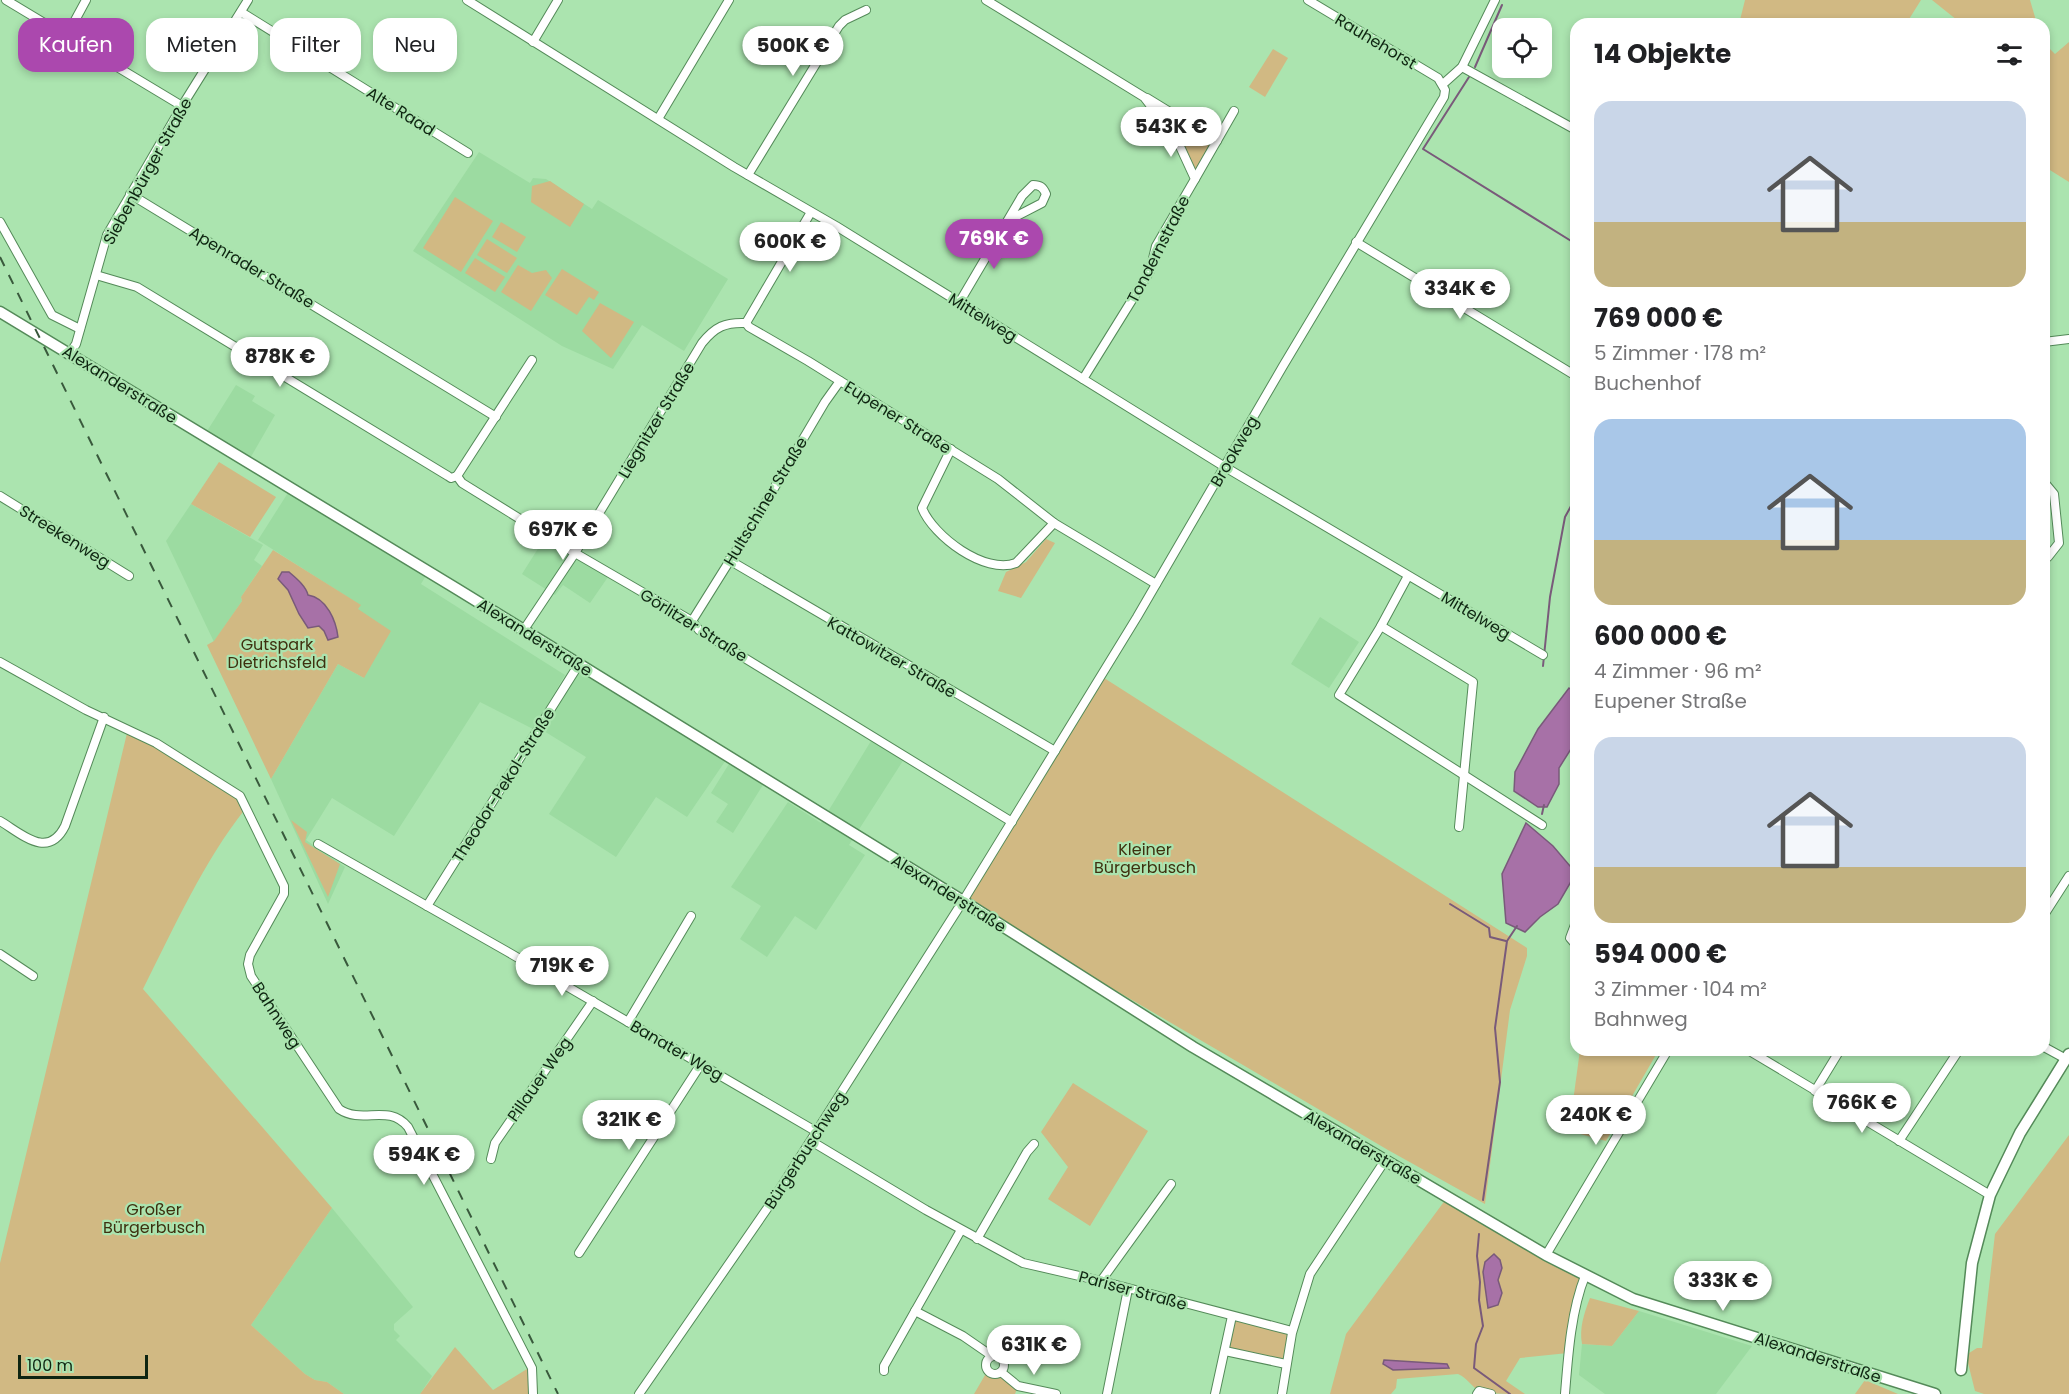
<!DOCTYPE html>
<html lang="de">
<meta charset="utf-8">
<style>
:root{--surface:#fff;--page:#f2f2f2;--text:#202124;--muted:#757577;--accent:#ab48ae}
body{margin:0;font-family:Poppins,sans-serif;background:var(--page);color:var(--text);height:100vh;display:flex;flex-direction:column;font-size:22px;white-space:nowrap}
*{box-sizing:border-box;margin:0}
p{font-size:20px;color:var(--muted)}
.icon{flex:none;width:33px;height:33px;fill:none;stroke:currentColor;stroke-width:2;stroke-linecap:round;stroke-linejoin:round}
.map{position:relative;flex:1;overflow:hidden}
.sheet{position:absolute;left:1570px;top:18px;width:480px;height:1038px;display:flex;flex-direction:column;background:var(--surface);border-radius:18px;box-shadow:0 3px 9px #0003}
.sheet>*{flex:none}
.top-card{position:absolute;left:18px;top:18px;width:570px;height:54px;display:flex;gap:12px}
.buttons{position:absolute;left:1492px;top:18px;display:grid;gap:12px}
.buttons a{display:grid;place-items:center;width:60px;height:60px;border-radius:12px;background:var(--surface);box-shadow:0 3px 9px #0003;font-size:30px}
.scale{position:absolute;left:18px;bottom:15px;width:130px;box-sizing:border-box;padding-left:6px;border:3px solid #0e2511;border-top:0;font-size:16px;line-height:21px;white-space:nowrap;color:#0e2511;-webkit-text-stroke:4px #abe4af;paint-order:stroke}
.price{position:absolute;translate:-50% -51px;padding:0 14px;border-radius:21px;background:#fff;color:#222;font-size:20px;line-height:39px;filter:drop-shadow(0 2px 3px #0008)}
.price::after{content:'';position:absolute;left:50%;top:36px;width:18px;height:14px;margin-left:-9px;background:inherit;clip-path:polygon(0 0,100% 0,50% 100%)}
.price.current{background:var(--accent);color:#fff}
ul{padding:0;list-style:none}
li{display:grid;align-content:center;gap:12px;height:318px;padding:0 24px}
li span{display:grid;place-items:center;height:186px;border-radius:18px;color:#555}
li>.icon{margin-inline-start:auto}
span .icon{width:108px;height:108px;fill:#fffc;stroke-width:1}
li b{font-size:26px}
h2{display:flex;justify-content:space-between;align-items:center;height:72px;padding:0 24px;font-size:26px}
.tag{padding:0 21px;border-radius:18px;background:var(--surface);box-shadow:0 3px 9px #0003;font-size:21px;line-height:54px}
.tag.current{background:var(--accent);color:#fff}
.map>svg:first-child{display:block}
.built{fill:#9cdba1}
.green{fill:#d1b983}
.water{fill:#a771a7;stroke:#795a7a;stroke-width:1.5}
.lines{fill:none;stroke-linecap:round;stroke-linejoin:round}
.stream{stroke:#795a7a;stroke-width:2}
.street-casing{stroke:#548a59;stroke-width:10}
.secondary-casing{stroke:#548a59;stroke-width:13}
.street{stroke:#fff;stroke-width:8}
.secondary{stroke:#fff;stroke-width:10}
.rail{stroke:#39593c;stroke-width:2;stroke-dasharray:10 10;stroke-linecap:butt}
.labels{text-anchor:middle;stroke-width:4.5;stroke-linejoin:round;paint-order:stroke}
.street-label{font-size:16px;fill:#0e2511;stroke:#abe4af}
.park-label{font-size:16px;fill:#3e300f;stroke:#abe4af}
</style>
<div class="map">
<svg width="2069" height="1394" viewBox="0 0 2069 1394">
<rect width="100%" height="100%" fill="#abe4af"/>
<g class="built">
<polygon points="479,152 530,183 533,178 546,179 592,209 598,200 728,279 684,351 642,325 613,369 562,346 413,251"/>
<polygon points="236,385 255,396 252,401 275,415 248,462 204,436"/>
<polygon points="291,488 428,572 421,584 565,675 533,729 480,702 394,836 332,798 306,840 345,867 328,904 271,779 338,664 364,678 358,609 360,605 258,540"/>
<polygon points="191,504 263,545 254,560 262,566 241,597 242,601 214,642 166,541"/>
<polygon points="544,539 608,577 590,603 563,585 555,595 522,574"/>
<polygon points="1320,617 1359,642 1329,688 1291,664"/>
<polygon points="579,664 728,757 687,817 656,797 616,857 549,814 586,757 539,728"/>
<polygon points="874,736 906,756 849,845 865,855 816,930 795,916 767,957 740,939 761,906 731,887 788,802 821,823"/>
<polygon points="732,759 766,780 733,833 716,822 728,804 711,793"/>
<polygon points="332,1208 413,1307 394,1324 394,1330 400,1336 396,1340 432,1376 420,1394 344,1394 327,1382 315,1380 305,1374 251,1325"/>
<polygon points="1639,1311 1752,1346 1716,1394 1605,1394 1579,1375 1582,1344 1612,1346"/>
</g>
<g class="green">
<polygon points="1745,0 1921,0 1906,24 1739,24"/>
<polygon points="1932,0 2030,0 2037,24 1962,24"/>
<polygon points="2069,42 2069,182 2045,167 2044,43 2055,54"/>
<polygon points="1273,49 1288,58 1265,97 1249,87"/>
<polygon points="1144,97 1217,141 1195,179 1186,158"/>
<polygon points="550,181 584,204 570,227 531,202 532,186"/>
<polygon points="455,197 493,221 461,272 423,248"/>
<polygon points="501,222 526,237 517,252 492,237"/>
<polygon points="487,239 517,258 507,273 477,255"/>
<polygon points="475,258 505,277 495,292 465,273"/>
<polygon points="518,265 532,273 546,270 552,278 531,311 501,292"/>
<polygon points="562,269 599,292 594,300 589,297 577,315 545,295"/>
<polygon points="600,303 634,322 611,358 582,331"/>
<polygon points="219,462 276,497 250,537 191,504"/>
<polygon points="1046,539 1055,543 1021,598 998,591 1006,572 1026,562"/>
<polygon points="273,550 361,605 358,609 391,631 364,678 338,664 271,779 207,645 214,641 242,601 241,597"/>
<polygon points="1101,676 1527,948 1527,956 1510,1010 1485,1204 1388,1150 963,901"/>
<path d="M128 729 240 796 246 808C203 862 175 926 143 989L332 1208 251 1325 305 1374 315 1380 327 1382 344 1394H0V1263Z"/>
<polygon points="291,820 307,832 305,842 340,864 328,897"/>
<polygon points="1580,1050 1650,1050 1657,1053 1606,1141 1569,1131"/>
<polygon points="1073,1083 1148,1131 1090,1226 1048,1199 1068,1167 1041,1132"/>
<polygon points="2069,1135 2069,1394 1984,1394 1975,1391 1966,1355 1977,1348 1982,1348 1995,1234"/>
<path d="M1446 1199 1585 1276 1568 1353 1520 1358 1506 1381 1525 1394C1512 1394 1493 1394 1481 1392 1472 1388 1468 1378 1458 1374L1397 1379 1396 1388 1391 1394H1330L1346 1334Z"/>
<path d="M1590 1298 1639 1311 1612 1346 1582 1344C1579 1329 1584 1313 1590 1298Z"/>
<polygon points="1232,1316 1292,1333 1286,1364 1225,1351"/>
<polygon points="455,1347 493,1390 535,1364 538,1394 420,1394"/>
<polygon points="988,1370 993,1373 998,1373 1018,1386 1015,1394 974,1394"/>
<polygon points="1865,1380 1898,1394 1855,1394"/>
</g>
<g class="water">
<path d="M282 572H289C296 578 306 586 308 595 327 598 336 621 338 637L328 640 324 631 319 626 308 628 299 614 288 590 278 579Z"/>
<polygon points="1569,688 1576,693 1576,741 1559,768 1559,784 1547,807 1538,807 1514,791 1515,772 1538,729"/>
<polygon points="1526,823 1553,846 1576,873 1558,904 1540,917 1525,932 1506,923 1502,874"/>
<polygon points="1494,1254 1500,1260 1502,1268 1498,1280 1502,1293 1498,1305 1488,1308 1483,1272 1485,1262"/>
<polygon points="1384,1360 1447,1364 1449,1368 1393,1370 1383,1364"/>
</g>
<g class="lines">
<g class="stream">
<polyline points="1475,67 1502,5"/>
<polyline points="1469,77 1423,149 1576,244"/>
<polyline points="1543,666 1550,597 1565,517 1576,497"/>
<polyline points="1542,814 1544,805"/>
<polyline points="1450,904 1489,928 1490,937 1506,941"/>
<polyline points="1483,1200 1500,1082 1495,1028 1507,941 1517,926"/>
<polyline points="1479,1234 1477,1256 1480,1282 1479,1300 1483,1326 1476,1344 1474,1368 1510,1394"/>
</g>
<defs>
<g id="street">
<polyline points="6,0 182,106"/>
<polyline points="467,0 734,167 836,226 1225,467 1543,655"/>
<polyline points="986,0 1144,97 1177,140 1195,179 1156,246 1150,271 1083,379"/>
<polyline points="241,12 468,153"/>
<polyline points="66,37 86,0"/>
<polyline points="533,42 558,0"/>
<polyline points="1462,67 1576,130"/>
<polyline points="1443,84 1462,67 1495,0"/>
<polyline points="1147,98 1217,141"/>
<polyline points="658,119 729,0"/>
<polyline points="748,175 839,26 845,20 866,10"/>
<polyline points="1195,179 1234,111"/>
<polyline points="130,194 496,417"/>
<polyline points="0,222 52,315 80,329"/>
<polyline points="1356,242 1576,376"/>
<polyline points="96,275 137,287 448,476 451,478 457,476"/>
<path d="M959 303 1022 196 1033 185C1040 185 1043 187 1046 194L1042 203 1009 220"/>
<polyline points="746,323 749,327 808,361 998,479 1054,523 1156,584"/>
<polyline points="746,323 811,212"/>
<polyline points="2044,342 2069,339"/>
<polyline points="70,353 76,344 107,235 182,106 248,0"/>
<path d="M951 449 922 508C933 536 985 575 1016 563L1054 523"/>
<polyline points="457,476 462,483 575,553 692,621 699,630 1012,822"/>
<polyline points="457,476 532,360"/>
<polyline points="2044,482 2054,494 2059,543 2048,557 2044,555"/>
<polyline points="0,496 129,576"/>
<polyline points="729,560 1055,751"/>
<polyline points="1408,576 1381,626 1339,695 1542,825"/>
<polyline points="692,621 757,517 825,402 840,381"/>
<polyline points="1381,626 1473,682 1459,827"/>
<path d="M523 631 575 553 702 343C715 327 725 322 746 323"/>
<path d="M0 662 86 710 156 743 240 796 284 886V894L250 955 248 964 251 976 339 1109C363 1125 388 1103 408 1127L532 1368 533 1394"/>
<path d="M0 821C22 834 48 860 65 826L104 717"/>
<polyline points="318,844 508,952 817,1132"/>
<polyline points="427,906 579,664"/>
<polyline points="2044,915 2069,876"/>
<polyline points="1576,922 1570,938 1576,945"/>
<polyline points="0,954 33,976"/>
<polyline points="628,1022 691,916"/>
<polyline points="2044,1047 2066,1059"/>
<polyline points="1748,1050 1990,1195"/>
<polyline points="1815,1091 1840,1050"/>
<polyline points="811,1141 926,1210 1023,1263 1101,1281 1292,1331"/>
<polyline points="1899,1141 1959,1050"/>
<polyline points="491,1159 495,1143 593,1001"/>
<polyline points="977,1239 1027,1152 1034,1144"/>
<polyline points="579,1253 701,1064"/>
<polyline points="1546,1255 1668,1050"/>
<polyline points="1101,1281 1171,1184"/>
<polyline points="915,1311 963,1336 992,1356"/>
<polyline points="1225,1351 1286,1364"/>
<circle cx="995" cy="1365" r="9"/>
<polyline points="884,1371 884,1366 961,1230"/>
<polyline points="1001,1372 1018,1386 1056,1394"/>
<polyline points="639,1394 771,1203 963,901 1137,617 1283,366 1444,97 1445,90 1438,78 1308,0"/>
<polyline points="1107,1394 1128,1289"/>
<polyline points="1215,1394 1232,1316"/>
<polyline points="1282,1394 1292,1333 1310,1274 1386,1159"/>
<polyline points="1477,1394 1479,1391 1491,1394"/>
<path d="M1565 1394C1568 1356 1571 1311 1585 1276"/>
</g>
<g id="secondary">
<polyline points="0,312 457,589 963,901 1193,1047 1546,1255 1633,1299 1935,1394"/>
<polyline points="1961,1370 1972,1263 1990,1195 2020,1133 2069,1054"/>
</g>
</defs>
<use href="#street" class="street-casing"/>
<use href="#secondary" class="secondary-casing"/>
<use href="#street" class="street"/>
<use href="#secondary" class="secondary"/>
<polyline class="rail" points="0,257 558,1394"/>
</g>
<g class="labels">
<g class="street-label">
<text transform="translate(1376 41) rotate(31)" y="6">Rauhehorst</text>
<text transform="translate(401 111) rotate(32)" y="6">Alte Raad</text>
<text transform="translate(147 171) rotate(-61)" y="6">Siebenbürger Straße</text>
<text transform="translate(1158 249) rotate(-63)" y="6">Tondernstraße</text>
<text transform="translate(252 267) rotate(31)" y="6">Apenrader Straße</text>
<text transform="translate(983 317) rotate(32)" y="6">Mittelweg</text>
<text transform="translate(120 384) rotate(32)" y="6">Alexanderstraße</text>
<text transform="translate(898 417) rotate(32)" y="6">Eupener Straße</text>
<text transform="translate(656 420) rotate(-59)" y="6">Liegnitzer Straße</text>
<text transform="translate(1234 451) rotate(-60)" y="6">Brookweg</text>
<text transform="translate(765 501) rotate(-59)" y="6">Hultschiner Straße</text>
<text transform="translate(65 536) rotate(32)" y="6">Streekenweg</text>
<text transform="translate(1476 615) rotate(31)" y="6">Mittelweg</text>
<text transform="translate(694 625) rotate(32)" y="6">Görlitzer Straße</text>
<text transform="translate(535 637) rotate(32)" y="6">Alexanderstraße</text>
<text transform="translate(892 657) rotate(30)" y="6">Kattowitzer Straße</text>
<text transform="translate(503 785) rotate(-58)" y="6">Theodor-Pekol-Straße</text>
<text transform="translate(949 893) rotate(32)" y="6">Alexanderstraße</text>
<text transform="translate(277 1015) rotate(57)" y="6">Bahnweg</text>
<text transform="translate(677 1050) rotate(30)" y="6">Banater Weg</text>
<text transform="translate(539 1079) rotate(-55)" y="6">Pillauer Weg</text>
<text transform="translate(1363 1147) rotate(30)" y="6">Alexanderstraße</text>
<text transform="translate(805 1150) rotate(-57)" y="6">Bürgerbuschweg</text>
<text transform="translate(1133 1290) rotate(15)" y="6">Pariser Straße</text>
<text transform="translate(1818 1357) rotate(18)" y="6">Alexanderstraße</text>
</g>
<g class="park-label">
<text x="277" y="650">Gutspark<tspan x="277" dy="18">Dietrichsfeld</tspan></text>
<text x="1145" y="855">Kleiner<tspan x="1145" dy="18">Bürgerbusch</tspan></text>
<text x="154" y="1215">Großer<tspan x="154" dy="18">Bürgerbusch</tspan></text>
</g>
</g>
</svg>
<div class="buttons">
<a><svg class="icon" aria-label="locate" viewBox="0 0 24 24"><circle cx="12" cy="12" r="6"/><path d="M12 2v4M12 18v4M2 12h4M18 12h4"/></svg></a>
</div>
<div class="scale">100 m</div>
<b class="price" style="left:793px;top:77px">500K €</b>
<b class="price" style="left:1171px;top:158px">543K €</b>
<b class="price current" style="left:994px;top:270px">769K €</b>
<b class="price" style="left:790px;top:273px">600K €</b>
<b class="price" style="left:1460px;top:320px">334K €</b>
<b class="price" style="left:280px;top:388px">878K €</b>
<b class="price" style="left:563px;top:561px">697K €</b>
<b class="price" style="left:562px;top:997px">719K €</b>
<b class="price" style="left:1862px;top:1134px">766K €</b>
<b class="price" style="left:1596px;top:1146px">240K €</b>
<b class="price" style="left:629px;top:1151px">321K €</b>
<b class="price" style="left:424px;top:1186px">594K €</b>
<b class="price" style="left:1723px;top:1312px">333K €</b>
<b class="price" style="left:1034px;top:1376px">631K €</b>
<div class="top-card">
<a class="tag current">Kaufen</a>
<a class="tag">Mieten</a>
<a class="tag">Filter</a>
<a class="tag">Neu</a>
</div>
<section class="sheet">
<h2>14 Objekte<svg class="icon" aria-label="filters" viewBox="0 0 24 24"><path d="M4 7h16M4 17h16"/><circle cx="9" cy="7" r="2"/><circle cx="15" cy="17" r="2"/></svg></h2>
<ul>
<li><span style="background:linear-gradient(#c9d6e8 65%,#c2b280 0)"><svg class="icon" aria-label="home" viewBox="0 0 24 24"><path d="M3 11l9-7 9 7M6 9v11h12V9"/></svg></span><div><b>769 000 €</b><p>5 Zimmer · 178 m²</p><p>Buchenhof</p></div></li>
<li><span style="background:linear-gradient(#a9c7e8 65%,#c2b280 0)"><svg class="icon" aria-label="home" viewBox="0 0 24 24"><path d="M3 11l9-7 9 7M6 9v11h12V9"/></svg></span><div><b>600 000 €</b><p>4 Zimmer · 96 m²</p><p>Eupener Straße</p></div></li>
<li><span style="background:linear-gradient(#c9d6e8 70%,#c2b280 0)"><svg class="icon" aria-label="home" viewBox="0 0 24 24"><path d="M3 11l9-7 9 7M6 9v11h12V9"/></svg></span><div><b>594 000 €</b><p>3 Zimmer · 104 m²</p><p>Bahnweg</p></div></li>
</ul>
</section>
</div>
